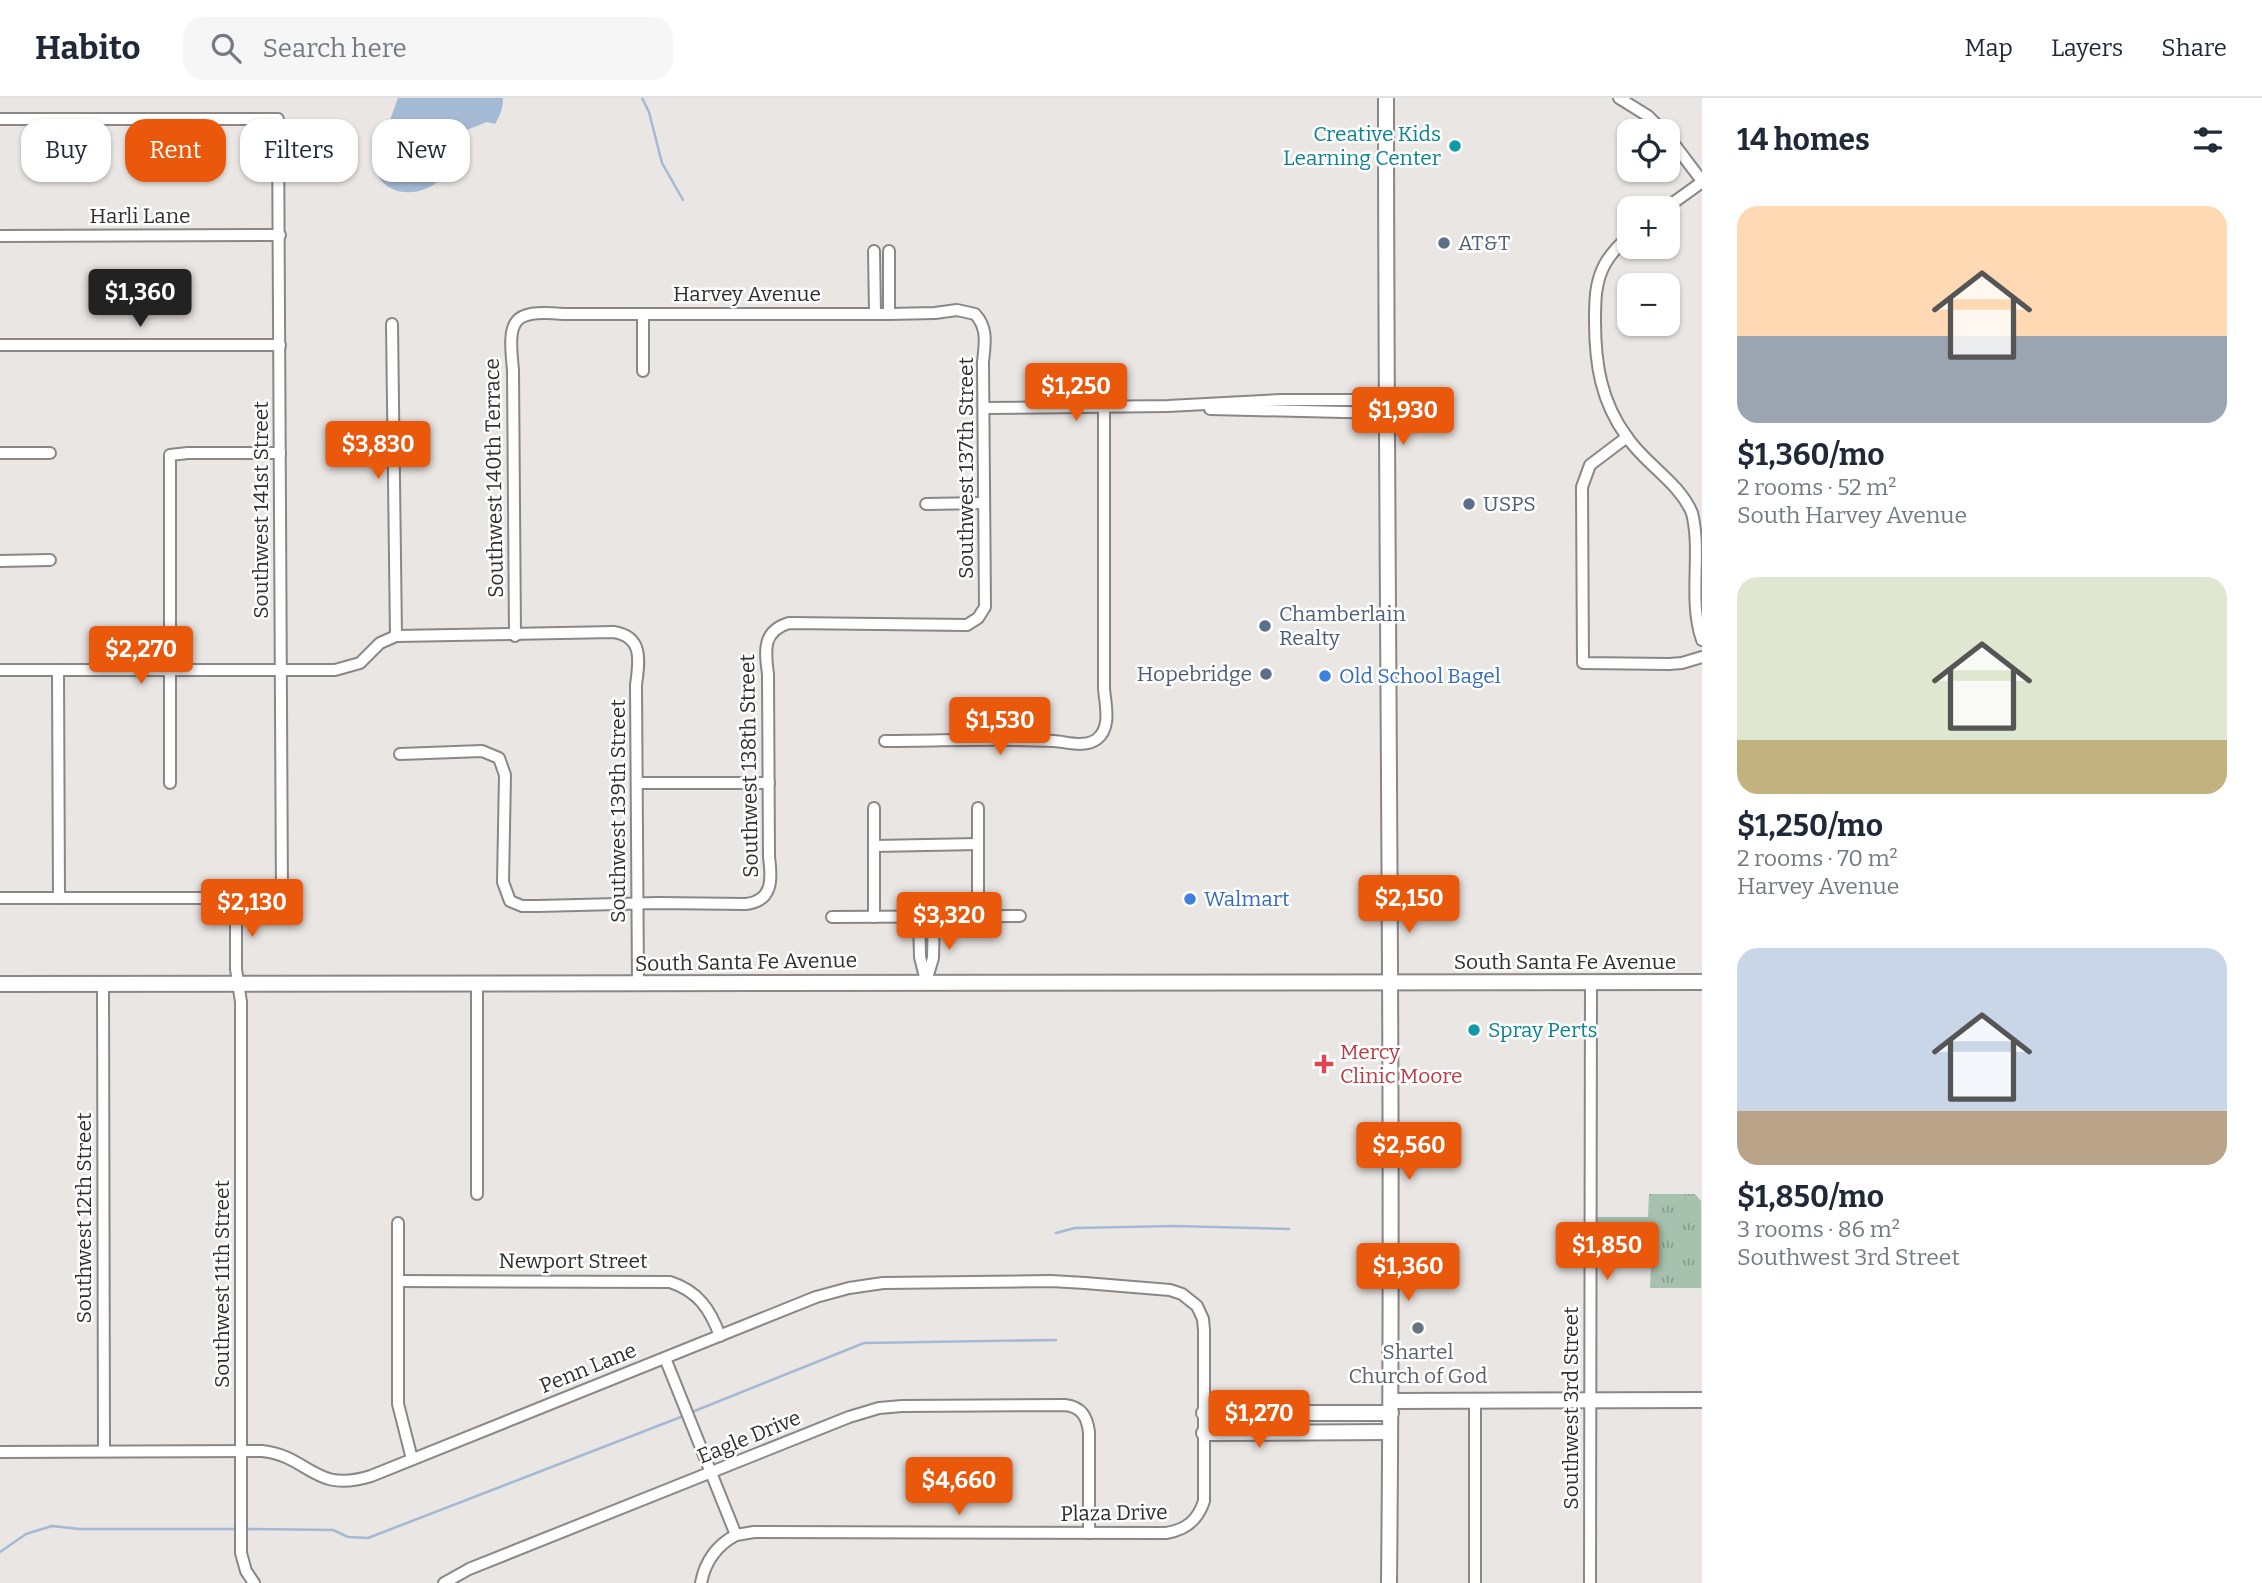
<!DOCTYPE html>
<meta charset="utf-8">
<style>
:root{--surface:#fff;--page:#f6f6f7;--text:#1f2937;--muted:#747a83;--line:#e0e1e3;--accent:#ea580c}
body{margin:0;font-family:Bitter,serif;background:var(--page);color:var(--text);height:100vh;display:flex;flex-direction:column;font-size:26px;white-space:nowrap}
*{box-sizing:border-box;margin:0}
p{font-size:23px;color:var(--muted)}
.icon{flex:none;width:38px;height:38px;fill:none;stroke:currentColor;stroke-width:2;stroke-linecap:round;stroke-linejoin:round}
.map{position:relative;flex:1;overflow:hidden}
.panel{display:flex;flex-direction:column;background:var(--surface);width:560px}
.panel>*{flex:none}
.banner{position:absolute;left:21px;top:21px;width:665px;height:63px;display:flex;gap:14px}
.tools{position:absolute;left:1617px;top:21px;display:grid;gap:14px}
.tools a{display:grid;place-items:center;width:63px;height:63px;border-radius:14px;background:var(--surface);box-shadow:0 2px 5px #0004;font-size:35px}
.price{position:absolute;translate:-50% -60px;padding:0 16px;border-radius:7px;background:var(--accent);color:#fff;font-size:23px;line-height:46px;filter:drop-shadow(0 2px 4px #0008)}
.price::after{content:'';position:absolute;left:50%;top:42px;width:21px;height:16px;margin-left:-10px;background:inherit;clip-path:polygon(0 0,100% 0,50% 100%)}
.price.active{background:#222;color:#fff}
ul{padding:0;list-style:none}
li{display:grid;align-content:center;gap:14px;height:371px;padding:0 35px}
li span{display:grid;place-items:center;height:217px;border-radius:21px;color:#555}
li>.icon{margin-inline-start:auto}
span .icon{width:126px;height:126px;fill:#fffc;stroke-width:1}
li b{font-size:30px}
h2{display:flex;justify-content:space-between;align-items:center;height:84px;padding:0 35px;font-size:30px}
.tag{padding:0 24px;border-radius:21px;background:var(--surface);box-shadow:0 2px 5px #0004;font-size:24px;line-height:63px}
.tag.active{background:var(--accent);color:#fff}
header{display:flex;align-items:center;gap:42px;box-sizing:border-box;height:98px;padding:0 35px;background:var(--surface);border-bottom:2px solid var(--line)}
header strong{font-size:33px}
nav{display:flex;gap:38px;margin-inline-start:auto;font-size:24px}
.search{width:490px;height:63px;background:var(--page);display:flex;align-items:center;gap:18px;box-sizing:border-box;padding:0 24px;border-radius:21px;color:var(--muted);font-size:26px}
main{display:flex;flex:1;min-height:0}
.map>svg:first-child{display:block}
.grass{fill:url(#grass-tufts)}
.water{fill:#a4b9d3}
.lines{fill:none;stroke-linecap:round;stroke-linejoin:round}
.stream{stroke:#a4b9d3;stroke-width:2.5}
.street-casing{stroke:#8a8785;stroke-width:14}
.secondary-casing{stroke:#8a8785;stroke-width:18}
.street{stroke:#fff;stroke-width:10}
.secondary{stroke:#fff;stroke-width:14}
.culture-dot{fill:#0f9aa8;stroke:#fff;stroke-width:2.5}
.service-dot{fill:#5c6f8a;stroke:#fff;stroke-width:2.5}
.shop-dot{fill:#3f7fe0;stroke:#fff;stroke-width:2.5}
.health-dot{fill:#e0444e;stroke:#fff;stroke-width:2.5}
.worship-dot{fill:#6b7280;stroke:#fff;stroke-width:2.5}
.labels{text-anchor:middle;stroke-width:5;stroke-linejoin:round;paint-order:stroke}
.culture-label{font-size:21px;fill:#0d838f;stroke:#fff;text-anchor:end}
.street-label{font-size:21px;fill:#302e2e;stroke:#fff}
.service-label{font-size:21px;fill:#4e5e75;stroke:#fff;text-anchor:start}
.shop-label{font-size:21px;fill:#366cbe;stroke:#fff;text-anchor:start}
.health-label{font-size:21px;fill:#be3a42;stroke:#fff;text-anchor:start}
.worship-label{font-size:21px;fill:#5b616d;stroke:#fff}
</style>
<header>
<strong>Habito</strong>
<div class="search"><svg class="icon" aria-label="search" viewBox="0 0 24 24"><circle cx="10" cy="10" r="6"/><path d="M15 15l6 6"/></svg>Search here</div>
<nav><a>Map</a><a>Layers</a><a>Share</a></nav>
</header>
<main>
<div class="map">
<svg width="1702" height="1485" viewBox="0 0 1702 1485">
<defs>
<pattern id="grass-tufts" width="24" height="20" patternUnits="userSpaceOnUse" patternTransform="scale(1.75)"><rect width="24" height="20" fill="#a6c2ae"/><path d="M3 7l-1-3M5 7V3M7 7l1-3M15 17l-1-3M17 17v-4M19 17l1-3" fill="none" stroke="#889e8e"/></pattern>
</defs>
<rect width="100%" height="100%" fill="#eae6e4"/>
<polygon class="grass" points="1649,1096 1695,1096 1701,1103 1701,1190 1650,1190 1651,1167 1597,1167 1597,1119 1648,1119"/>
<path class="water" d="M398 0H503C503 10 500 18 495 26L487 24 459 35C453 51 451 69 440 81 426 97 394 100 381 82 376 76 376 68 376 60Z"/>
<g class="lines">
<g class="stream">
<polyline points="642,0 649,14 662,65 683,102"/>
<polyline points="1056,1135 1075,1130 1175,1128 1289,1131"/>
<polyline points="692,1314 864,1245 1056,1242"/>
<polyline points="245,1431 333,1432 348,1439 368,1440 686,1317"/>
<polyline points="0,1454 26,1436 52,1428 80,1431 238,1431"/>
</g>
<defs>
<g id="street">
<polyline points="1619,0 1648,18 1663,33"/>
<polyline points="0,21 278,21 282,802 262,800 0,800"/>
<polyline points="1668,38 1702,83"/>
<polyline points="1666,110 1702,84"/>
<polyline points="0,138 280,137"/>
<path d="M1629 138C1620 146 1611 155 1605 166 1595 184 1595 203 1595 223 1595 266 1601 304 1627 339 1646 367 1679 384 1692 415 1702 455 1688 502 1702 542"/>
<polyline points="874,153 875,215"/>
<polyline points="889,153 889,216"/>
<polyline points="643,216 643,273"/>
<polyline points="392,226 396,538"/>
<polyline points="0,247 280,247"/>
<polyline points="984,310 1168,308 1281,302 1386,302"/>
<polyline points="1210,311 1386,315"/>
<polyline points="1627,339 1590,367 1582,389 1583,565 1669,566 1682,565 1702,559"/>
<polyline points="0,355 50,355"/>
<polyline points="926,406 984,405"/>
<polyline points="0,463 50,462"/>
<path d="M0 572H335L360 565 380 545 396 538 614 534C644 539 639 564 636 587L638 886"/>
<polyline points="58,572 59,800"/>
<path d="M885 643C942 643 998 640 1054 643 1068 644 1085 650 1097 641 1112 629 1105 606 1104 590V309"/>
<path d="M400 656 482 653 499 660 505 677 503 784 510 803 522 808H538L658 805 746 806C773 803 772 781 769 759L768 576C765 553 762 533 789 525L967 527 978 520 985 509 983 264C985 245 988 230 975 216L957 212 935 215 889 216H563C510 211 508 223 513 272L515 538"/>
<polyline points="170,685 170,357 188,355 280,355"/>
<polyline points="637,685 769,685"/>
<polyline points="874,710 874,819"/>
<polyline points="978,710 978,819"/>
<polyline points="874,748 978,746"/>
<polyline points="236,800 236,871 241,904 241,1455 246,1473 254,1485"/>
<polyline points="832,819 1020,818"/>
<polyline points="919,819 920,859 926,883"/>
<polyline points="927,880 933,860 934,819"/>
<polyline points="103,886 104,1353"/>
<polyline points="477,886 477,1096"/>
<polyline points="398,1125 398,1306 412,1361"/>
<path d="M398 1183 670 1184C698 1193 710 1211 720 1238"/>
<path d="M665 1260 736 1437C717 1447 705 1464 701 1485"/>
<path d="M0 1354 262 1353C310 1358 313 1396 371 1378L816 1199 849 1190 883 1185 1051 1183 1085 1185 1170 1192 1182 1196 1197 1208 1203 1221 1204 1232V1403C1198 1422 1186 1432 1166 1435L754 1434 736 1437"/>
<path d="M444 1485 469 1471 849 1319 879 1310 902 1308 1065 1307C1082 1309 1087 1319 1089 1334V1435"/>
<polyline points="1475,1485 1475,1301"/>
<polyline points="1590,1485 1591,884"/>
</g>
<g id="secondary">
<path d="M1386 0C1386 495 1394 990 1389 1485"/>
<polyline points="0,886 1702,884"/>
<polyline points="1391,1303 1702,1302"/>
<polyline points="1204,1315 1391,1315"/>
<polyline points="1204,1335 1390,1334"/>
</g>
</defs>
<use href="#street" class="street-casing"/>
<use href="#secondary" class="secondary-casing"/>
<use href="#street" class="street"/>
<use href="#secondary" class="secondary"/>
</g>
<g class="culture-dot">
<circle cx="1455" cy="48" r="7"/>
<circle cx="1474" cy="932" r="7"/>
</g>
<g class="service-dot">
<circle cx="1444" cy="145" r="7"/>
<circle cx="1469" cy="406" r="7"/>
<circle cx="1265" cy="528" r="7"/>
<circle cx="1266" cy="576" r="7"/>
</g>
<g class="shop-dot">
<circle cx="1325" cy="578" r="7"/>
<circle cx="1190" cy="801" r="7"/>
</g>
<path class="health-dot" d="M1320.5 955.5h7v7h7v7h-7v7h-7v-7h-7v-7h7z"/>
<circle class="worship-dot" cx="1418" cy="1230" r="7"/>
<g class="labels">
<g class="culture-label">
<text x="1441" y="43">Creative Kids<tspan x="1441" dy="24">Learning Center</tspan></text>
<text x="1488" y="939" text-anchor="start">Spray Perts</text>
</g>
<g class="street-label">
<text x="140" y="125">Harli Lane</text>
<text x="747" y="203">Harvey Avenue</text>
<text transform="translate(966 370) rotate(-90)" y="7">Southwest 137th Street</text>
<text transform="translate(494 380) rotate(-91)" y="7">Southwest 140th Terrace</text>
<text transform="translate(261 412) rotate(-90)" y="7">Southwest 141st Street</text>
<text transform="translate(749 668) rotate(-91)" y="7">Southwest 138th Street</text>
<text transform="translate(618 713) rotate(-90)" y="7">Southwest 139th Street</text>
<text transform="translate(746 864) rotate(-1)" y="7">South Santa Fe Avenue</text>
<text x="1565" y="871">South Santa Fe Avenue</text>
<text transform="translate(84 1120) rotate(-90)" y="7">Southwest 12th Street</text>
<text x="573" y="1170">Newport Street</text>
<text transform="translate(222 1186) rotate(-90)" y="7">Southwest 11th Street</text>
<text transform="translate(588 1270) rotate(-22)" y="7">Penn Lane</text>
<text transform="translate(1571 1310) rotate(-90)" y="7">Southwest 3rd Street</text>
<text transform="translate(749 1339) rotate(-22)" y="7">Eagle Drive</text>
<text transform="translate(1114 1415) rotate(-1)" y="7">Plaza Drive</text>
</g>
<g class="service-label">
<text x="1458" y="152">AT&amp;T</text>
<text x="1483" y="413">USPS</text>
<text x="1279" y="523">Chamberlain<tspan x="1279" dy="24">Realty</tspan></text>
<text x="1252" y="583" text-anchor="end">Hopebridge</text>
</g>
<g class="shop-label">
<text x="1339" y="585">Old School Bagel</text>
<text x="1204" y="808">Walmart</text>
</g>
<g class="health-label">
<text x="1340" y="961">Mercy<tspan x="1340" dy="24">Clinic Moore</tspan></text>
</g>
<g class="worship-label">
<text x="1418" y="1261">Shartel<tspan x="1418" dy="24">Church of God</tspan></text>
</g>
</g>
</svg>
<div class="tools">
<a><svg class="icon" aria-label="locate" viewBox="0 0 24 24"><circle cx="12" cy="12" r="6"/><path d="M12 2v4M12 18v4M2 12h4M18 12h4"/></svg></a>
<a>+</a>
<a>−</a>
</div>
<b class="price active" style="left:140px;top:231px">$1,360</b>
<b class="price" style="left:1076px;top:325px">$1,250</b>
<b class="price" style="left:1403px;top:349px">$1,930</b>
<b class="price" style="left:378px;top:383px">$3,830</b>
<b class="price" style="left:141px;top:588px">$2,270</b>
<b class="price" style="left:1000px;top:659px">$1,530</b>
<b class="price" style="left:1409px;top:837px">$2,150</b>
<b class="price" style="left:252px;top:841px">$2,130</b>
<b class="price" style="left:949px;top:854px">$3,320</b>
<b class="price" style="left:1409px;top:1084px">$2,560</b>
<b class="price" style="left:1607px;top:1184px">$1,850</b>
<b class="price" style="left:1408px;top:1205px">$1,360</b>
<b class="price" style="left:1259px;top:1352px">$1,270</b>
<b class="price" style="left:959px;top:1419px">$4,660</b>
<div class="banner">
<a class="tag">Buy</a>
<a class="tag active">Rent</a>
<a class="tag">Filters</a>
<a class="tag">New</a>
</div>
</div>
<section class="panel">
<h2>14 homes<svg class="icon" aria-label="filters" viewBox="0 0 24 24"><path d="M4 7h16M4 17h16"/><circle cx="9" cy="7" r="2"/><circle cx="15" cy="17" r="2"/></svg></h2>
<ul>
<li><span style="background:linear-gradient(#ffd9b3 60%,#9aa5b1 0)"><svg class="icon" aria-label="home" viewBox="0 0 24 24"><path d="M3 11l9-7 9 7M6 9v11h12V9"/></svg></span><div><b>$1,360/mo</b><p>2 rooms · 52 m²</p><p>South Harvey Avenue</p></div></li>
<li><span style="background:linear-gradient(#dfe7d0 75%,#c2b280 0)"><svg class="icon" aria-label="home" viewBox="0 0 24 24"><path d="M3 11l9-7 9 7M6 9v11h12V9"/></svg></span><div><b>$1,250/mo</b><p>2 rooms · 70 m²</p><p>Harvey Avenue</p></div></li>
<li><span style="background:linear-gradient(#c9d6e8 75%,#b9a48a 0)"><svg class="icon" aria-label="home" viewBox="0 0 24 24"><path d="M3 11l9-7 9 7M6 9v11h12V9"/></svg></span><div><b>$1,850/mo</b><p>3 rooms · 86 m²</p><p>Southwest 3rd Street</p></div></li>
</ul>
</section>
</main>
